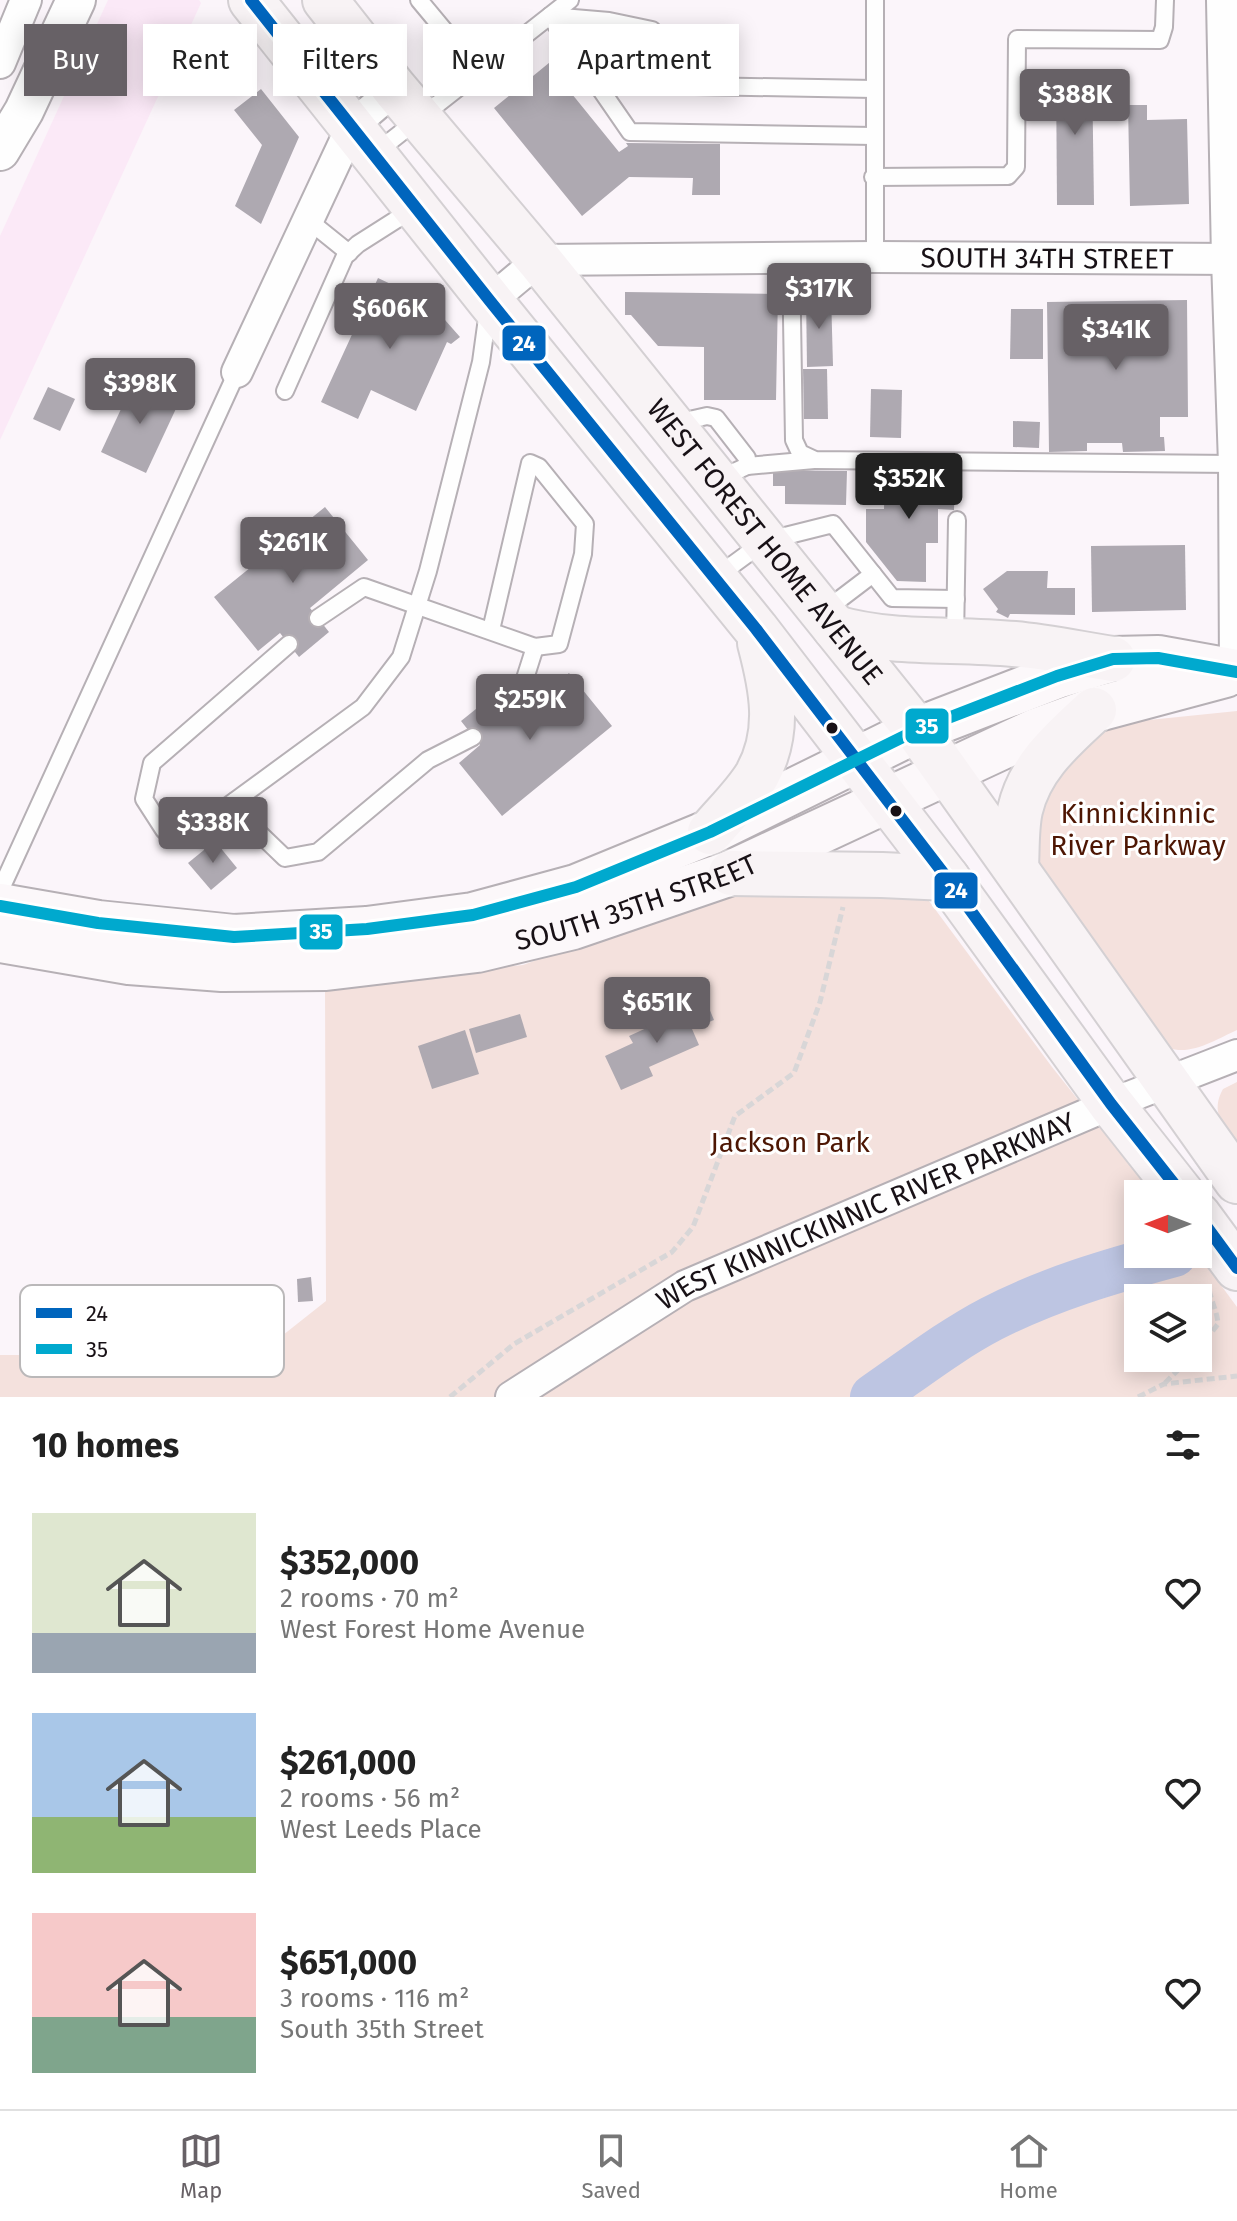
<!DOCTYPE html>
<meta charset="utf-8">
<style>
:root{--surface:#fff;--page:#f2f2f2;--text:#222;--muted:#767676;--line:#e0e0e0;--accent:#676166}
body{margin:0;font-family:"Fira Sans",sans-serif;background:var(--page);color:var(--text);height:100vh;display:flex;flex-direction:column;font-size:30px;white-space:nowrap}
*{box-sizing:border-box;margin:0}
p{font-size:26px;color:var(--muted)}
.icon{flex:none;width:44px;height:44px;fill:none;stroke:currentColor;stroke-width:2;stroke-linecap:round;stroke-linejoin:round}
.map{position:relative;height:1397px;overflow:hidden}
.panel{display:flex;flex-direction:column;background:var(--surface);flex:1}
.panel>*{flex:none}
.hud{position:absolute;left:24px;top:24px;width:800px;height:72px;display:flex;gap:16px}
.needle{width:52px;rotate:270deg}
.buttons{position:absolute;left:1124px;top:1180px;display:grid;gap:16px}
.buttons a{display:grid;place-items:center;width:88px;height:88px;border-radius:0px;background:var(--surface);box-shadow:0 4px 20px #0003;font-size:40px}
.price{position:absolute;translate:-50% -68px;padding:0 18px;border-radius:8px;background:var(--accent);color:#fff;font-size:26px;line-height:52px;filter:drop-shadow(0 2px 4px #0008)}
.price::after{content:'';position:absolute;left:50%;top:48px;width:24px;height:18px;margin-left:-12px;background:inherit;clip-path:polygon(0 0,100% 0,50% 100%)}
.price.active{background:#222;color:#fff}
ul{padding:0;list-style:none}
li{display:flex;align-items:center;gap:24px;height:200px;padding:0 32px}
li span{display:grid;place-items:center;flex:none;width:224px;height:160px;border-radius:0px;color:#555}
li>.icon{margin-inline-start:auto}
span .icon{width:96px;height:96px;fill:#fffc;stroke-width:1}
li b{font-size:34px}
h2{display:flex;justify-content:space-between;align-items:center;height:96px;padding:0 32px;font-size:34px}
.tag{padding:0 28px;border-radius:0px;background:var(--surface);box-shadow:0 4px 20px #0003;font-size:28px;line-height:72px}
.tag.active{background:var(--accent);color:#fff}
.tab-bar{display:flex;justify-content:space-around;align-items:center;height:112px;border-top:2px solid var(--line);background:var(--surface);font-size:22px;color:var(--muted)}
.tab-bar a{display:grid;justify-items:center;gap:4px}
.tab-bar .active{color:var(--accent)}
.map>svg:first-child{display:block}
.built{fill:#fbe9f7}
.green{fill:#f4e1dd;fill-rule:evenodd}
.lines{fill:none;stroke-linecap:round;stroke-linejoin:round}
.river{stroke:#bdc5e2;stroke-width:46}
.building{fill:#aea9b1}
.service-casing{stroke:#b6b0b5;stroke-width:20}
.minor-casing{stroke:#b6b0b5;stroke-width:34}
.tertiary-casing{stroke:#b6b0b5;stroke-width:42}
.secondary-casing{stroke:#b6b0b5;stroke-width:48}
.primary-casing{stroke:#d4d0d3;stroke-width:48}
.path{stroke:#d8d6d7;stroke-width:5;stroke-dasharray:8 4;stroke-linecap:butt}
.service{stroke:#fefefe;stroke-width:16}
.minor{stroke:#fefefe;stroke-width:30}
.tertiary{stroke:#fefefe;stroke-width:38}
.secondary{stroke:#fcf8fa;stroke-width:44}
.primary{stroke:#f8f3f5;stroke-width:44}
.bus-1-casing{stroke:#fff;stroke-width:18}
.bus-2-casing{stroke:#fff;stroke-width:18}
.bus-1{stroke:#0065bd;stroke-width:12}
.bus-2{stroke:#00a9ce;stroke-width:12}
.bus-dot{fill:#181116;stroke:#fff;stroke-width:3}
.labels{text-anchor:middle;stroke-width:6;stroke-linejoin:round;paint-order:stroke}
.street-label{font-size:28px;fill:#181116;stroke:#fff}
.park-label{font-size:28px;fill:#4d1603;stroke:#fff}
.key{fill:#fff;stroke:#bab8b9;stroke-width:2}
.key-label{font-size:22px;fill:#181116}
.line-badge{stroke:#fff;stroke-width:3}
.badge-label{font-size:22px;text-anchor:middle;font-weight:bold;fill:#fff}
</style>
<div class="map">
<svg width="1237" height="1397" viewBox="0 0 1237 1397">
<rect width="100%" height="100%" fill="#fbf5fa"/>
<polygon class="built" points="108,0 199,0 201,3 0,440 0,236"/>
<g class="green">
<path d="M1237 711V1030C1217 1039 1191 1056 1169 1048L1038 861 1040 787 1103 731 1139 721Z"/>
<path d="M788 882 926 897 1052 1067 1153 1194H1138V1254H1198L1237 1307V1397H0V1355H95L245 1365 326 1301 325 984 523 965 701 900ZM1138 1298H1198V1358H1138Z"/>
<path d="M1237 1082V1144C1223 1126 1210 1112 1223 1089Z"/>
</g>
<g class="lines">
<path class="river" d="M873 1397C911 1371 949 1341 991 1319 1049 1289 1111 1271 1174 1254"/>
</g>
<g class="building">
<polygon points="555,58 567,72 559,78 619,152 628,146 626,143 720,144 720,195 692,195 693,178 629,177 582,216 494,108"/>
<polygon points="1056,69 1092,69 1094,205 1057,205"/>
<polygon points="261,89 299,137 261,224 235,206 262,145 234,110"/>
<polygon points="1128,105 1147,105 1147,120 1187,119 1189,204 1130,206"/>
<polygon points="378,278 418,297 422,294 460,337 451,344 447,342 416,411 371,390 358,419 321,402"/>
<polygon points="625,292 778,294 776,400 704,400 704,347 658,346 631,315 625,315"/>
<polygon points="831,294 833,366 807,367 806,295"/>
<polygon points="1187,300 1188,417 1160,417 1160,437 1164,437 1165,451 1123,452 1122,443 1087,443 1087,451 1049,452 1047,302"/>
<polygon points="1011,309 1043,309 1043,359 1010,359"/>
<polygon points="803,369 827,369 828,419 804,419"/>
<polygon points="135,379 180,400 146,473 101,452"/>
<polygon points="48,387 75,399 60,431 33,419"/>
<polygon points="871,389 902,390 901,438 870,437"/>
<polygon points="1013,421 1040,422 1039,448 1013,447"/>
<polygon points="773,470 847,471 846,505 785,504 785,486 773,486"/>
<polygon points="885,471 955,473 954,510 938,509 938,543 926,543 926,582 897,581 866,542 866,509 884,509"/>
<polygon points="325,507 368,560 310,608 329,632 299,657 280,633 258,651 214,597"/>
<polygon points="1185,545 1186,610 1092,612 1091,546"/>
<polygon points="1007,571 1048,571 1047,588 1075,588 1075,615 1010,614 1008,618 996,612 998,609 983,589"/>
<polygon points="569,673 612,726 502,816 459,763 480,745 461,721 491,697 511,721"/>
<polygon points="215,841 237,868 211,890 188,863"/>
<polygon points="706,1001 714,1020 692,1029 699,1045 649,1067 653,1076 621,1090 605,1056 633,1043 629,1036"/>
<polygon points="520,1014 527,1037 476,1053 469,1029"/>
<polygon points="465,1030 479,1074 432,1089 418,1046"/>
<polygon points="311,1277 313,1301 298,1302 297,1279"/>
</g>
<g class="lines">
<defs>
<g id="service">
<polyline points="419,0 478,71"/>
<polyline points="550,16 630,132 874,136"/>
<polyline points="550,16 609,21 652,30 673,77 695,86 874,89"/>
<polyline points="374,154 570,0"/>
<polyline points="873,177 1008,176 1016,167 1017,39 1160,40 1164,27 1165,0"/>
<polyline points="308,220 349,253"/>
<polyline points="875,257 875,0"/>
<polyline points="791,258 794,440 800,453 815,460 1234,464"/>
<polyline points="285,391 345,256 358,244 413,209"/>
<polyline points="676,423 707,416 716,418 747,458 747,466 717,480"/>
<polyline points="747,466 814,460"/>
<polyline points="716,577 765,541 833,524 892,598 956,599"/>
<polyline points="823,612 873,574"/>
<polyline points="318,618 364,587 535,647 559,644 583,554 585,524 539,467 530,463 491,630"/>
<polyline points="955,640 957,520"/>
<polyline points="289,644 152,763 144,799 164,830 191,833 363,707 401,657 428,571 481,362 488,311"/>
<polyline points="501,709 522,688 535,647"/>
<polyline points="235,801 260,834 285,858 318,852 428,760 473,737"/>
<polyline points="0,891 237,372"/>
</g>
<g id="minor">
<polyline points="1222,0 1227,259 1234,464 1235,672"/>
<polyline points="0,63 26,0"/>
<path id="s1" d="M490 301 539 260 875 257 1237 259"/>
<polyline points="237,372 352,126 395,89"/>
<path id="s2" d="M511 1397 685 1286 1111 1104 1237 1055"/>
</g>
<polyline id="tertiary" points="0,151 24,111 76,0"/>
<g id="secondary">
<polyline points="0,906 98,923 234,937 367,929 473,915 576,887 710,832 917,730 1057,676 1113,659 1158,658 1237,672"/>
<path id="s3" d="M0 940 129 962 222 969 326 968 477 950 573 927 731 873 1036 731 1094 710 1225 675"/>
</g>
<g id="primary">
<polyline points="251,0 490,301 756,629 947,878 1111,1104 1182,1194"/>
<path id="s4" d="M325 0 395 89 539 260 917 730 1237 1181"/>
<path d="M835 628C894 645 954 638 1014 644 1047 647 1080 654 1113 659"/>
<path d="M710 832C725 814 745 795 757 775 781 732 772 688 760 643"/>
<path d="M1016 867C1017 849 1016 828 1020 810 1030 766 1063 739 1094 710"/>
<polyline points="731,873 882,875 947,878"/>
<polyline points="1198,1215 1237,1268"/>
</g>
</defs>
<use href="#service" class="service-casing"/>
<use href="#minor" class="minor-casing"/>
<use href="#tertiary" class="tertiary-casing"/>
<use href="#secondary" class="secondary-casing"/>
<use href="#primary" class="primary-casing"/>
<g class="path">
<polyline points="616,76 639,60 641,54"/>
<path d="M1198 1350 1218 1324C1217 1310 1211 1302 1209 1288"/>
<polyline points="1165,1383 1190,1358"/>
<polyline points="450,1397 514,1344 672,1252 693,1227 735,1116 794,1073 820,1002 843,907"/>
<polyline points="1138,1397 1164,1384 1237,1376"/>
</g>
<use href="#service" class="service"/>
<use href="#minor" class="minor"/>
<use href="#tertiary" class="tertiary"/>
<use href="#secondary" class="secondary"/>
<use href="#primary" class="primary"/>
<defs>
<g id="bus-1">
<polyline points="251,0 490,301 756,629 947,878 1111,1104 1182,1194"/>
<polyline points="1198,1215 1237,1268"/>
</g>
<polyline id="bus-2" points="0,906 98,923 234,937 367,929 473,915 576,887 710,832 917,730 1057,676 1113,659 1158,658 1237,672"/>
</defs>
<use href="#bus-1" class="bus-1-casing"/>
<use href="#bus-2" class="bus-2-casing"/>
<use href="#bus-1" class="bus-1"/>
<use href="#bus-2" class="bus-2"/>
</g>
<g class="bus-dot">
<circle cx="832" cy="728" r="7"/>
<circle cx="896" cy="811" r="7"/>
</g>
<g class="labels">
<g class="street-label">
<text dy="10" stroke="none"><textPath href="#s1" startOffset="572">SOUTH 34TH STREET</textPath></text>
<text dy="10" stroke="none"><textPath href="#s4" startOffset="698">WEST FOREST HOME AVENUE</textPath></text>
<text dy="10" stroke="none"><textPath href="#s3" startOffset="646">SOUTH 35TH STREET</textPath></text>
<text dy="10" stroke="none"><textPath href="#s2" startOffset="402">WEST KINNICKINNIC RIVER PARKWAY</textPath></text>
</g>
<g class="park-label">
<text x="1138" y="823">Kinnickinnic<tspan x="1138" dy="32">River Parkway</tspan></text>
<text x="790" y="1152">Jackson Park</text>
</g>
</g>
<rect x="20" y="1285" width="264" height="92" rx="12" class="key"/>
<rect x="36" y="1308" width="36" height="10" fill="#0065bd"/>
<rect x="36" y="1344" width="36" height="10" fill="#00a9ce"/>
<g class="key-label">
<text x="86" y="1321">24</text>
<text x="86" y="1357">35</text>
</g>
<g class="line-badge">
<rect x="501" y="324" width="46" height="38" rx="8" fill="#0065bd"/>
<rect x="904" y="707" width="46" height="38" rx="8" fill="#00a9ce"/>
<rect x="933" y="871" width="46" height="39" rx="8" fill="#0065bd"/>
<rect x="298" y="913" width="46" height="38" rx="8" fill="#00a9ce"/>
</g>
<g class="badge-label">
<text x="524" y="351">24</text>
<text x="927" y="734">35</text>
<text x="956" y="898">24</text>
<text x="321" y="939">35</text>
</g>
</svg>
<div class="buttons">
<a><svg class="needle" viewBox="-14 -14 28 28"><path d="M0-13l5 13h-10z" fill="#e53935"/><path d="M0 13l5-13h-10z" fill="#767676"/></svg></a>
<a><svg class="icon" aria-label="layers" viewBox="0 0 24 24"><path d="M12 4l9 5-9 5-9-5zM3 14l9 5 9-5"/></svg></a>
</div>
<b class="price" style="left:1075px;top:137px">$388K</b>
<b class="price" style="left:819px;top:331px">$317K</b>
<b class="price" style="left:390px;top:351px">$606K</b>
<b class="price" style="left:1116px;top:372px">$341K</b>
<b class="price" style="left:140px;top:426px">$398K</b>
<b class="price active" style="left:909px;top:521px">$352K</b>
<b class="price" style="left:293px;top:585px">$261K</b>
<b class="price" style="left:530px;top:742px">$259K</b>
<b class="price" style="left:213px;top:865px">$338K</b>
<b class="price" style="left:657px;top:1045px">$651K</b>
<div class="hud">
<a class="tag active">Buy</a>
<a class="tag">Rent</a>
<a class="tag">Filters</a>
<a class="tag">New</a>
<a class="tag">Apartment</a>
</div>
</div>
<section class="panel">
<h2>10 homes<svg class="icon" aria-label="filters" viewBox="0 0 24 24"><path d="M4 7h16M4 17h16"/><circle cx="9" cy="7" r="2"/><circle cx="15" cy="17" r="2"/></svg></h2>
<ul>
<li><span style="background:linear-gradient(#dfe7d0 75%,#9aa5b1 0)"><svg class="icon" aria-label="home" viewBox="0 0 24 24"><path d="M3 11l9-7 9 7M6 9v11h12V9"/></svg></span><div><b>$352,000</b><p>2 rooms · 70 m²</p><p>West Forest Home Avenue</p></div><svg class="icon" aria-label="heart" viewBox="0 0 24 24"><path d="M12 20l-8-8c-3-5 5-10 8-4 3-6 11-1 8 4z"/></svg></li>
<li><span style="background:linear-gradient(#a9c7e8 65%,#8fb573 0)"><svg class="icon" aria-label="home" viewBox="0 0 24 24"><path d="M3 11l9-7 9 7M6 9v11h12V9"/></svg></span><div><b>$261,000</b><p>2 rooms · 56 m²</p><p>West Leeds Place</p></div><svg class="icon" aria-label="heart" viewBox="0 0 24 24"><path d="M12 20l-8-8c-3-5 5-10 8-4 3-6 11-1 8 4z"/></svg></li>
<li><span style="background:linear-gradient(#f6c9c9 65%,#7fa58c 0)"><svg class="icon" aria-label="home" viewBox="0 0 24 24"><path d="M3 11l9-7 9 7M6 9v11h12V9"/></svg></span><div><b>$651,000</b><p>3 rooms · 116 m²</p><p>South 35th Street</p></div><svg class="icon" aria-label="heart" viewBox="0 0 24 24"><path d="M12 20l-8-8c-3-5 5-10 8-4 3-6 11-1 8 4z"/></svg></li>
</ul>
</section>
<nav class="tab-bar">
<a class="active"><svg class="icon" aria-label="map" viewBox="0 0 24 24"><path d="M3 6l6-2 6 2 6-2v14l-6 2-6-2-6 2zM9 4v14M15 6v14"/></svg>Map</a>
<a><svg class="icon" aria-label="saved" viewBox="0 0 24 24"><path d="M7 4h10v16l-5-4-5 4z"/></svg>Saved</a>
<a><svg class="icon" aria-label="home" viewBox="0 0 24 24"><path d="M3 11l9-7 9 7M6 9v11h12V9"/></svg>Home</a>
</nav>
